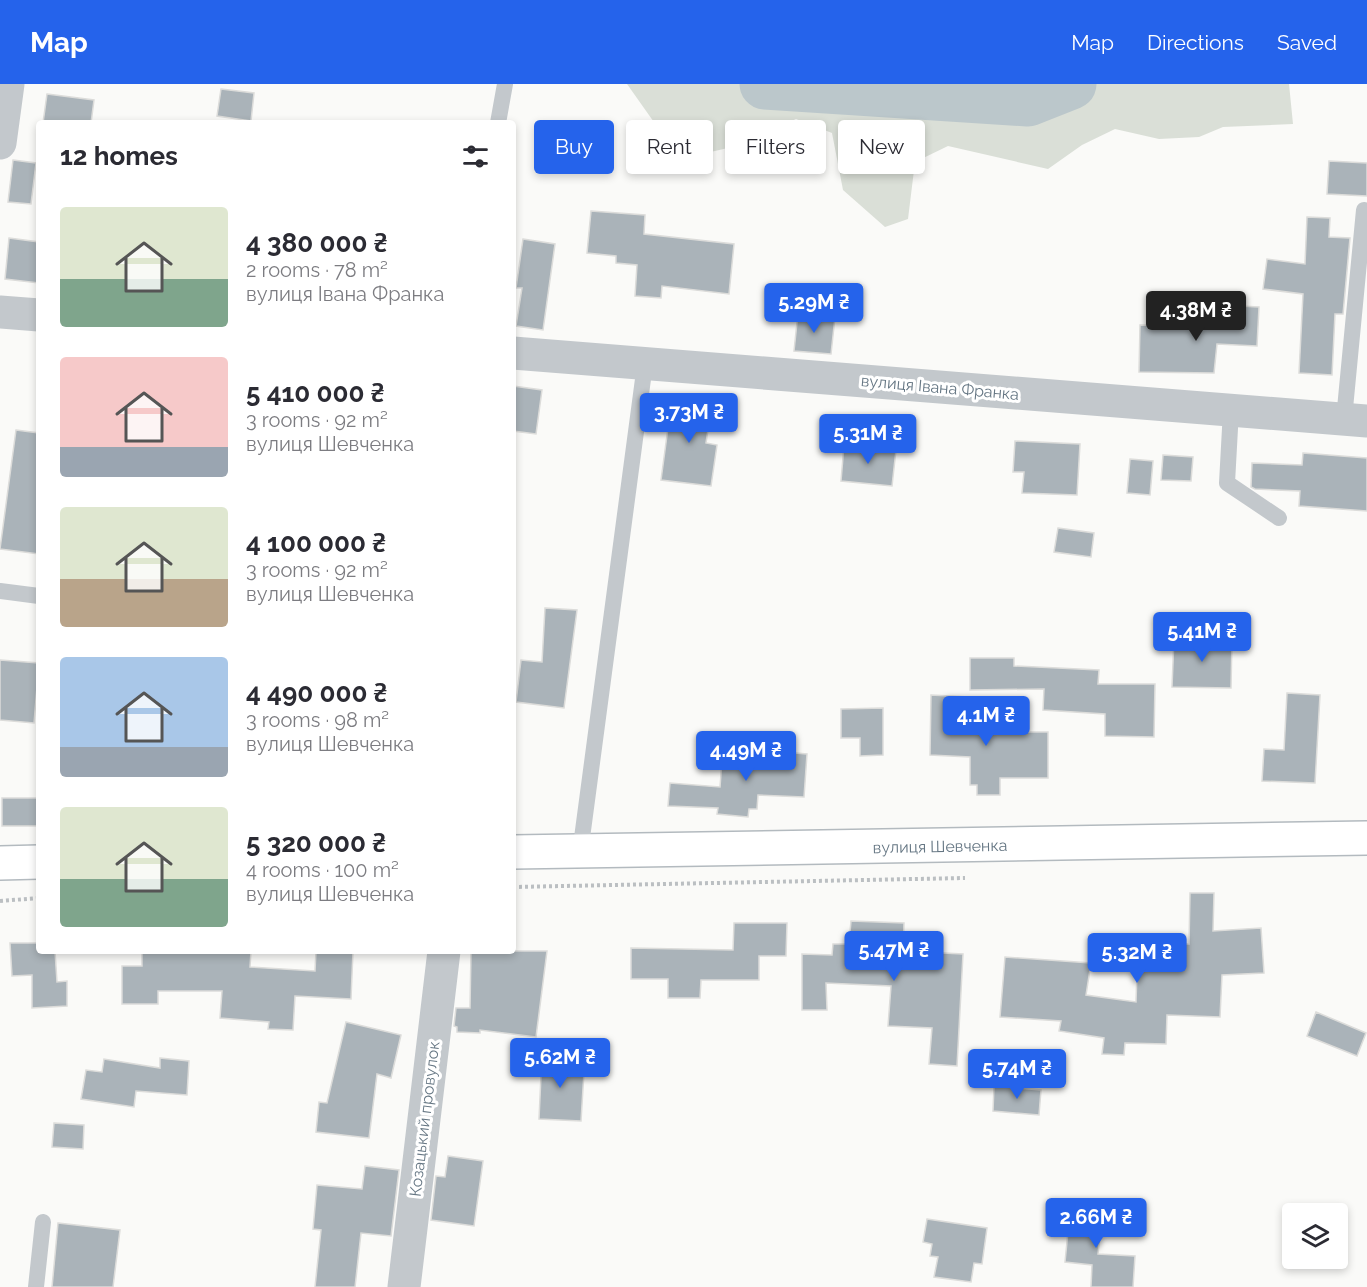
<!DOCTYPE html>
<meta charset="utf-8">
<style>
:root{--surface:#fff;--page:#f2f2f3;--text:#2b2b33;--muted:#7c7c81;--accent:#2563eb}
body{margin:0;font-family:Raleway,sans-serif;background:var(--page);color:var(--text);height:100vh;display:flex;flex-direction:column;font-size:22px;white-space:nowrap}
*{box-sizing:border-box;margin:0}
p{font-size:20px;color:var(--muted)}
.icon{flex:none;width:33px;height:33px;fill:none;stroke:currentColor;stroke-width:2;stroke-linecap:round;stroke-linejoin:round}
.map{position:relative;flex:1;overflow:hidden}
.drawer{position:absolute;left:36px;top:36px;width:480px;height:834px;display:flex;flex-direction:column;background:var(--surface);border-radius:6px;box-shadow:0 3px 9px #0003}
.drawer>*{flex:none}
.guide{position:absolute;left:534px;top:36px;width:570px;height:54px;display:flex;gap:12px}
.fabs{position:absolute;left:1282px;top:1119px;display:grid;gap:12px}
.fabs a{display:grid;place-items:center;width:66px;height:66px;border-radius:6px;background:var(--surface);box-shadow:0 3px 9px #0003;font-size:30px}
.price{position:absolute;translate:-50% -51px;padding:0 14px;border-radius:6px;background:var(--accent);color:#fff;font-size:20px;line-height:39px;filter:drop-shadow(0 2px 3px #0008)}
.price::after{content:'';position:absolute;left:50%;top:36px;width:18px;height:14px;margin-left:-9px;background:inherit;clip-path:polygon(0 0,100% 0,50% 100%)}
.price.active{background:#222;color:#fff}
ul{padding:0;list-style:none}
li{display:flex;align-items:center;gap:18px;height:150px;padding:0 24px}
li span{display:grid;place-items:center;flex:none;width:168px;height:120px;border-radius:6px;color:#555}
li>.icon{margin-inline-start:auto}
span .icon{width:72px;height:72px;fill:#fffc;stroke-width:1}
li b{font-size:26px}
h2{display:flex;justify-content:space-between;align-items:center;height:72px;padding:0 24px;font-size:26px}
.pill{padding:0 21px;border-radius:6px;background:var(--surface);box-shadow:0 3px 9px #0003;font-size:21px;line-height:54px}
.pill.active{background:var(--accent);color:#fff}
header{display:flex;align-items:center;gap:36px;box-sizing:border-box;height:84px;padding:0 30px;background:var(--accent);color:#fff}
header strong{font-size:28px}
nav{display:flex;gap:33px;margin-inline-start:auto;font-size:21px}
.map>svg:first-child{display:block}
.green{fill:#dadfd7}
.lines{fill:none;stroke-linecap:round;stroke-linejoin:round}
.river{stroke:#bbc7cb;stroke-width:51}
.building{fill:#aab3b9;stroke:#dcdcda;stroke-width:1.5}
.secondary-casing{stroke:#b3babf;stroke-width:36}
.path{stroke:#bbbfc2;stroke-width:4;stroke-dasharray:3 3;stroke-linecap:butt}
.lane{stroke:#c3c8cc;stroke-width:16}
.street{stroke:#c3c8cc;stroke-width:33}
.secondary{stroke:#fff;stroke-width:33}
.labels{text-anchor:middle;stroke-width:6;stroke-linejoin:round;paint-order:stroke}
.street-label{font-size:16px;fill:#657683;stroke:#fff}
</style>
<header>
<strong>Map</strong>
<nav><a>Map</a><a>Directions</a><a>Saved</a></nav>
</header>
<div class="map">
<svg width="1367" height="1203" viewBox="0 0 1367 1203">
<rect width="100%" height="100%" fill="#fafaf8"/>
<polygon class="green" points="627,0 1289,0 1293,40 1223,43 1199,53 1159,55 1115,45 1082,61 1048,85 948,62 915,78 908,135 885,143 843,106 832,49 796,35 741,61 680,75"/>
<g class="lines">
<polyline class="river" points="765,0 1028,17 1071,0"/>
</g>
<g class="building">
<polygon points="221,5 254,9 251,37 217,32"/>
<polygon points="47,10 94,16 91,39 43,39"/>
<polygon points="13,76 36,79 31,120 8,118"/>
<polygon points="1329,77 1367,79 1367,112 1327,110"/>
<polygon points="591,127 645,131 644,150 734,160 729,210 662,202 661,214 635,212 637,181 616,179 616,172 587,169"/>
<polygon points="1307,133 1330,134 1329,153 1350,154 1343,230 1335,230 1332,291 1299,289 1303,210 1263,205 1267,175 1305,180"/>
<polygon points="9,154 39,158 39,199 5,195"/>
<polygon points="523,155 555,160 543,246 516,242 522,204 516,204"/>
<polygon points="1217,221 1259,223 1257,262 1217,260 1214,289 1139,288 1140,241 1216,242"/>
<polygon points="798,229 835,233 831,270 794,267"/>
<polygon points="513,302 542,306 536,350 513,347"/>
<polygon points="672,314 712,320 706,359 717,361 711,402 661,396"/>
<polygon points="16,346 39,349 39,470 0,465"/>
<polygon points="1015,357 1080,360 1077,411 1022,409 1024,388 1013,388"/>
<polygon points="844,361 896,366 892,402 841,397"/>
<polygon points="1303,369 1367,374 1367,427 1299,422 1300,407 1255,405 1251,403 1252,379 1302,381"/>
<polygon points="1163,371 1193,373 1191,397 1161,396"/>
<polygon points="1130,375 1153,377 1150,411 1127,409"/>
<polygon points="1058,444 1094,449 1091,473 1054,468"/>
<polygon points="545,524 577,526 564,624 516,618 521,576 542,578"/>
<polygon points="1174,554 1232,555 1231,604 1172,603"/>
<polygon points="970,574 1014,574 1014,582 1099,586 1098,600 1155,600 1154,653 1105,652 1105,630 1043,626 1044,605 970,606"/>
<polygon points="0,576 39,579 34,639 0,636"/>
<polygon points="1287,609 1320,611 1315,699 1262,697 1264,665 1284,666"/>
<polygon points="931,611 969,613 968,648 1048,648 1048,694 1000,694 1000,711 977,711 977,701 970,701 970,673 930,671"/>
<polygon points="883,624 883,671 860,672 860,654 841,654 841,625"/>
<polygon points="723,663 807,670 804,713 758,711 757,725 749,725 748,733 717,730 718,724 668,722 670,699 720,703"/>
<rect x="2" y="714" width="37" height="28"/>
<polygon points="1190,809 1214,809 1213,847 1261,844 1264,889 1222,891 1220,933 1167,931 1166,960 1125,959 1124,971 1102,970 1104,954 1059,947 1061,937 1000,933 1005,873 1091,879 1086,911 1136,918 1138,859 1189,860"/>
<polygon points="851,837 904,839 903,867 963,870 957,982 929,980 932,944 888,942 891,902 826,899 827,926 802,926 802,870 832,871 833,860 849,860"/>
<polygon points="734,839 787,839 786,872 759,872 759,896 701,896 700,914 668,914 668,895 631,895 631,864 733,866"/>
<polygon points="10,859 39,859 39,867 55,867 57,898 67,897 67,922 32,924 32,891 12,892"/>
<polygon points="142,867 251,867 250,883 315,887 316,867 353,867 351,915 295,912 293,946 268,945 269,938 220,934 222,907 158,907 158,920 122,920 122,882 142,882"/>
<polygon points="471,867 547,867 536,953 480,946 480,949 457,948 457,943 454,942 456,924 470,924"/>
<polygon points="1316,928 1366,949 1357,972 1307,952"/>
<polygon points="346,938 401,951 391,994 377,990 369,1054 316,1048 319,1018 327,1019"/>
<polygon points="542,970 572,971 572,987 584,988 581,1037 539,1035"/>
<polygon points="160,974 189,977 187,1011 136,1007 134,1023 81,1015 86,986 102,988 104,975 160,984"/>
<polygon points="994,1002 1041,1006 1039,1031 993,1027"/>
<polygon points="54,1039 84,1041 83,1065 52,1063"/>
<polygon points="448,1072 483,1077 474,1142 431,1136 436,1092 445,1093"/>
<polygon points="365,1082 399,1086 391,1152 361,1149 355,1203 315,1203 321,1146 313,1145 317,1101 362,1105"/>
<polygon points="1071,1117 1103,1121 1098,1170 1135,1172 1133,1203 1091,1203 1092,1181 1065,1178"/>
<polygon points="927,1135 987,1144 982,1180 974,1179 971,1198 934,1193 938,1173 930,1172 932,1160 923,1158"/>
<polygon points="58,1139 120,1146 113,1203 52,1203"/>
</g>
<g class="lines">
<defs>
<g id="secondary">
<polyline points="513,768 1367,754"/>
<polyline points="0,779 39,778"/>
</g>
</defs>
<use href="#secondary" class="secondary-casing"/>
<g class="path">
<polyline points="513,803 965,794"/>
<polyline points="0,817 39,814"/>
</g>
<g class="lane">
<polyline points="498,39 505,0"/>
<polyline points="1231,326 1227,399 1279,434"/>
<polyline points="1344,335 1364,126"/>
<polyline points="0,507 39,512"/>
<polyline points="580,769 645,280"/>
<polyline points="36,1203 43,1138"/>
</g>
<g class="street">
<polyline points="0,59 8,0"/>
<polyline points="0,228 39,231"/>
<polyline points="513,269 1367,337"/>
<polyline points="404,1203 444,867"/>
</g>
<use href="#secondary" class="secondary"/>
</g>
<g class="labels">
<g class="street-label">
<text transform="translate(940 303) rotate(5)" y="6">вулиця Івана Франка</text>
<text transform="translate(940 762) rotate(-1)" y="6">вулиця Шевченка</text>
<text transform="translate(424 1035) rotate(-83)" y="6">Козацький провулок</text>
</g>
</g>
</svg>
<div class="fabs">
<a><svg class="icon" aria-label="layers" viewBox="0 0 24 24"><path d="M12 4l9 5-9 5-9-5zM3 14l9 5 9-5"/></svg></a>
</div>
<b class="price" style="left:814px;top:250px">5.29M ₴</b>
<b class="price active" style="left:1196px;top:258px">4.38M ₴</b>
<b class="price" style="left:689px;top:360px">3.73M ₴</b>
<b class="price" style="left:868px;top:381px">5.31M ₴</b>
<b class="price" style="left:1202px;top:579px">5.41M ₴</b>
<b class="price" style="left:986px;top:663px">4.1M ₴</b>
<b class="price" style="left:746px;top:698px">4.49M ₴</b>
<b class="price" style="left:894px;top:898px">5.47M ₴</b>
<b class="price" style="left:1137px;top:900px">5.32M ₴</b>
<b class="price" style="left:560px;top:1005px">5.62M ₴</b>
<b class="price" style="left:1017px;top:1016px">5.74M ₴</b>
<b class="price" style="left:1096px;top:1165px">2.66M ₴</b>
<div class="guide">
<a class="pill active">Buy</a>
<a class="pill">Rent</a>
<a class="pill">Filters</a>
<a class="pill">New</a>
</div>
<section class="drawer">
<h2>12 homes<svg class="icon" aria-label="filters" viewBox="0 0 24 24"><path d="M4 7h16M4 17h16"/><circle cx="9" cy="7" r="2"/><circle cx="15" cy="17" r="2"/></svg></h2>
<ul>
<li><span style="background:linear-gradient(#dfe7d0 60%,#7fa58c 0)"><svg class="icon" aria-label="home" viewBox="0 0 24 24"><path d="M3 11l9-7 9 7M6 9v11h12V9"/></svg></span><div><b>4 380 000 ₴</b><p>2 rooms · 78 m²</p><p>вулиця Івана Франка</p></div></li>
<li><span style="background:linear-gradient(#f6c9c9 75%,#9aa5b1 0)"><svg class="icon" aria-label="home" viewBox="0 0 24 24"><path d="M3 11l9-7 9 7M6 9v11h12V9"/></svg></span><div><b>5 410 000 ₴</b><p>3 rooms · 92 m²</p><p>вулиця Шевченка</p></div></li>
<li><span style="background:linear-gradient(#dfe7d0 60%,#b9a48a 0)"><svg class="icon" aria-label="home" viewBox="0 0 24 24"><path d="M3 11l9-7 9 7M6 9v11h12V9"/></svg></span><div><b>4 100 000 ₴</b><p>3 rooms · 92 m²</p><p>вулиця Шевченка</p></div></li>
<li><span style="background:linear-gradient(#a9c7e8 75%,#9aa5b1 0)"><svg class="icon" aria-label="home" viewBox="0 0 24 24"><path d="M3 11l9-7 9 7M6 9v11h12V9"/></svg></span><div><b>4 490 000 ₴</b><p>3 rooms · 98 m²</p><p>вулиця Шевченка</p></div></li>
<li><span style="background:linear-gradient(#dfe7d0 60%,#7fa58c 0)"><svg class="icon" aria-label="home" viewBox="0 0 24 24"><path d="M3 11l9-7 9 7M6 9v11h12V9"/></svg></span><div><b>5 320 000 ₴</b><p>4 rooms · 100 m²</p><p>вулиця Шевченка</p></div></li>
</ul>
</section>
</div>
